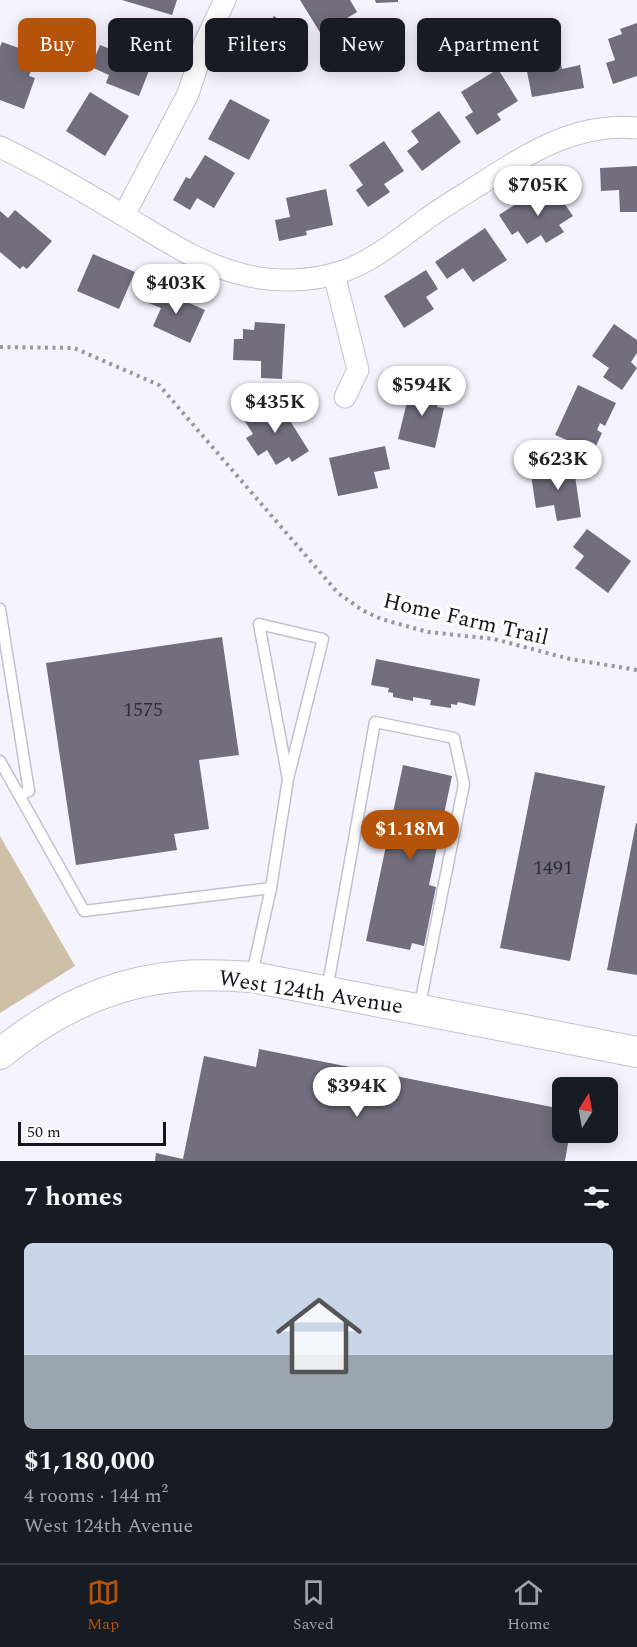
<!DOCTYPE html>
<meta charset="utf-8">
<style>
:root{--surface:#171b24;--page:#20242c;--text:#f1f3f6;--muted:#9ea1a6;--line:#363941;--accent:#b45309}
body{margin:0;font-family:Spectral,serif;background:var(--page);color:var(--text);height:100vh;display:flex;flex-direction:column;font-size:22px;white-space:nowrap}
*{box-sizing:border-box;margin:0}
p{font-size:20px;color:var(--muted)}
.icon{flex:none;width:33px;height:33px;fill:none;stroke:currentColor;stroke-width:2;stroke-linecap:round;stroke-linejoin:round}
.map{position:relative;height:1161px;overflow:hidden}
.drawer{display:flex;flex-direction:column;background:var(--surface);flex:1}
.drawer>*{flex:none}
.top-card{position:absolute;left:18px;top:18px;width:602px;height:54px;display:flex;gap:12px}
.needle{width:39px;rotate:11deg}
.tools{position:absolute;left:552px;top:1077px;display:grid;gap:12px}
.tools a{display:grid;place-items:center;width:66px;height:66px;border-radius:9px;background:var(--surface);box-shadow:0 3px 15px #0003;font-size:30px}
.scale{position:absolute;left:18px;bottom:15px;width:148px;box-sizing:border-box;padding-left:6px;border:3px solid #17151b;border-top:0;font-size:16px;line-height:21px;white-space:nowrap;color:#17151b;-webkit-text-stroke:4px #fff;paint-order:stroke}
.price{position:absolute;translate:-50% -51px;padding:0 14px;border-radius:21px;background:#fff;color:#222;font-size:20px;line-height:39px;filter:drop-shadow(0 2px 3px #0008)}
.price::after{content:'';position:absolute;left:50%;top:36px;width:18px;height:14px;margin-left:-9px;background:inherit;clip-path:polygon(0 0,100% 0,50% 100%)}
.price.current{background:var(--accent);color:#fff}
ul{padding:0;list-style:none}
li{display:grid;align-content:center;gap:12px;height:318px;padding:0 24px}
li+li{border-top:2px solid var(--line)}
li span{display:grid;place-items:center;height:186px;border-radius:9px;color:#555}
li>.icon{margin-inline-start:auto}
span .icon{width:108px;height:108px;fill:#fffc;stroke-width:1}
li b{font-size:26px}
h2{display:flex;justify-content:space-between;align-items:center;height:72px;padding:0 24px;font-size:26px}
.chip{padding:0 21px;border-radius:9px;background:var(--surface);box-shadow:0 3px 15px #0003;font-size:21px;line-height:54px}
.chip.current{background:var(--accent);color:#fff}
.tabs{display:flex;justify-content:space-around;align-items:center;height:84px;border-top:2px solid var(--line);background:var(--surface);font-size:16px;color:var(--muted)}
.tabs a{display:grid;justify-items:center;gap:3px}
.tabs .current{color:var(--accent)}
.map>svg:first-child{display:block}
.green{fill:#cdc0a7}
.building{fill:#726e7d}
.lines{fill:none;stroke-linecap:round;stroke-linejoin:round}
.lane-casing{stroke:#c4c0d1;stroke-width:13}
.street-casing{stroke:#c4c0d1;stroke-width:23}
.secondary-casing{stroke:#c4c0d1;stroke-width:32}
.path{stroke:#99979f;stroke-width:4;stroke-dasharray:3 4.5;stroke-linecap:butt}
.lane{stroke:#fff;stroke-width:10}
.street{stroke:#fff;stroke-width:21}
.secondary{stroke:#fff;stroke-width:30}
.labels{text-anchor:middle;stroke-width:6;stroke-linejoin:round;paint-order:stroke}
.number-label{font-size:20px;fill:#2e2b34}
.street-label{font-size:22px;fill:#17151b;stroke:#fff}
</style>
<div class="map">
<svg width="637" height="1161" viewBox="0 0 637 1161">
<rect width="100%" height="100%" fill="#f5f3fd"/>
<polygon class="green" points="0,836 75,966 0,1013"/>
<g class="building">
<polygon points="122,0 177,0 172,15"/>
<polygon points="300,0 350,0 357,12 321,34"/>
<polygon points="375,0 398,0 398,2 376,3"/>
<polygon points="274,16 305,39 281,72 263,59 255,71 240,60"/>
<polygon points="637,23 637,76 613,84 606,63 615,60 608,39 622,34 620,29"/>
<polygon points="115,36 134,44 137,36 159,45 139,96 106,83 109,75 91,67 100,45 110,49"/>
<polygon points="2,42 27,51 23,62 33,65 29,76 35,78 24,109 0,100 0,47"/>
<polygon points="558,50 562,69 580,65 584,88 532,97 524,56"/>
<polygon points="498,69 518,101 497,114 501,120 477,135 465,117 473,112 461,92"/>
<polygon points="90,92 129,116 105,156 66,131"/>
<polygon points="230,99 270,120 249,160 208,139"/>
<polygon points="439,111 461,142 422,171 407,151 419,142 411,131"/>
<polygon points="384,141 404,171 384,184 390,192 368,207 356,190 363,185 349,165"/>
<polygon points="205,155 235,173 214,208 197,198 190,210 173,200 186,177 190,179"/>
<polygon points="637,166 637,212 620,212 619,190 601,191 600,168"/>
<polygon points="552,186 573,216 559,225 564,232 546,243 541,235 527,244 518,231 512,235 499,215 522,200 525,204"/>
<polygon points="326,189 333,225 306,231 307,235 279,241 275,220 290,217 286,198"/>
<polygon points="15,210 52,241 27,269 23,266 20,269 0,252 0,211 8,218"/>
<polygon points="485,228 507,260 473,282 463,268 447,279 435,262"/>
<polygon points="93,254 135,272 119,309 77,291"/>
<polygon points="426,270 438,289 426,297 434,309 404,328 384,296"/>
<polygon points="153,287 205,310 190,343 153,326 161,308 146,302"/>
<polygon points="255,322 285,324 282,379 261,378 261,361 233,360 234,339 243,339 243,329 254,330"/>
<polygon points="614,324 637,340 637,353 631,362 637,368 622,390 603,377 609,368 592,356"/>
<polygon points="411,385 441,392 437,407 444,408 435,448 398,439"/>
<polygon points="578,385 616,403 605,426 600,423 597,430 602,433 590,459 571,450 574,443 555,435"/>
<polygon points="277,400 309,451 292,462 289,457 276,465 267,450 258,456 246,438 253,434 244,420"/>
<polygon points="385,446 390,469 374,472 378,488 338,496 329,458"/>
<polygon points="573,462 581,517 557,521 554,505 536,508 531,475 544,473 543,467"/>
<polygon points="587,529 631,561 608,593 575,568 584,556 573,547"/>
<polygon points="222,637 239,755 199,760 209,829 174,834 177,850 76,865 46,663"/>
<polygon points="376,659 480,679 475,706 458,702 457,705 451,704 451,708 430,705 431,700 413,697 413,701 393,697 393,693 388,692 389,688 371,685"/>
<polygon points="403,765 452,776 429,885 436,887 424,946 412,943 410,950 366,941"/>
<polygon points="535,772 605,786 570,961 500,948"/>
<polygon points="636,823 637,823 637,975 607,970"/>
<polygon points="259,1049 562,1109 562,1132 570,1132 565,1161 155,1161 156,1153 183,1159 204,1056 256,1067"/>
</g>
<g class="lines">
<defs>
<g id="lane">
<polyline points="0,609 29,791 19,795"/>
<polyline points="0,761 84,911 271,888"/>
<polyline points="252,974 271,888 288,779 323,639 259,624 288,779"/>
<polyline points="327,990 375,722 454,738 464,784 419,1009"/>
</g>
<g id="street">
<path d="M0 147C42 167 83 191 123 215 162 238 197 263 241 274 273 283 312 282 344 271 374 260 399 239 425 220 443 207 463 195 482 183 529 152 578 122 637 128"/>
<polyline points="124,215 188,94 205,42 225,0"/>
<polyline points="334,274 358,370 345,397"/>
</g>
<path id="secondary" d="M0 1054C52 1011 114 981 183 976 206 974 229 976 252 977L637 1052"/>
</defs>
<use href="#lane" class="lane-casing"/>
<use href="#street" class="street-casing"/>
<use href="#secondary" class="secondary-casing"/>
<polyline class="path" points="0,347 74,348 159,385 338,593 362,610 381,619 428,632 494,639 570,659 637,670"/>
<use href="#lane" class="lane"/>
<use href="#street" class="street"/>
<use href="#secondary" class="secondary"/>
</g>
<g class="labels">
<g class="number-label">
<text x="143" y="716">1575</text>
<text x="553" y="874">1491</text>
</g>
<g class="street-label">
<text transform="translate(466 618) rotate(13)" y="8">Home Farm Trail</text>
<text transform="translate(311 991) rotate(9)" y="8">West 124th Avenue</text>
</g>
</g>
</svg>
<div class="tools">
<a><svg class="needle" viewBox="-14 -14 28 28"><path d="M0-13l5 13h-10z" fill="#e53935"/><path d="M0 13l5-13h-10z" fill="#9ea1a6"/></svg></a>
</div>
<div class="scale">50 m</div>
<b class="price" style="left:538px;top:217px">$705K</b>
<b class="price" style="left:176px;top:315px">$403K</b>
<b class="price" style="left:422px;top:417px">$594K</b>
<b class="price" style="left:275px;top:434px">$435K</b>
<b class="price" style="left:558px;top:491px">$623K</b>
<b class="price current" style="left:410px;top:861px">$1.18M</b>
<b class="price" style="left:357px;top:1118px">$394K</b>
<div class="top-card">
<a class="chip current">Buy</a>
<a class="chip">Rent</a>
<a class="chip">Filters</a>
<a class="chip">New</a>
<a class="chip">Apartment</a>
</div>
</div>
<section class="drawer">
<h2>7 homes<svg class="icon" aria-label="filters" viewBox="0 0 24 24"><path d="M4 7h16M4 17h16"/><circle cx="9" cy="7" r="2"/><circle cx="15" cy="17" r="2"/></svg></h2>
<ul>
<li><span style="background:linear-gradient(#c9d6e8 60%,#9aa5b1 0)"><svg class="icon" aria-label="home" viewBox="0 0 24 24"><path d="M3 11l9-7 9 7M6 9v11h12V9"/></svg></span><div><b>$1,180,000</b><p>4 rooms · 144 m²</p><p>West 124th Avenue</p></div></li>
</ul>
</section>
<nav class="tabs">
<a class="current"><svg class="icon" aria-label="map" viewBox="0 0 24 24"><path d="M3 6l6-2 6 2 6-2v14l-6 2-6-2-6 2zM9 4v14M15 6v14"/></svg>Map</a>
<a><svg class="icon" aria-label="saved" viewBox="0 0 24 24"><path d="M7 4h10v16l-5-4-5 4z"/></svg>Saved</a>
<a><svg class="icon" aria-label="home" viewBox="0 0 24 24"><path d="M3 11l9-7 9 7M6 9v11h12V9"/></svg>Home</a>
</nav>
